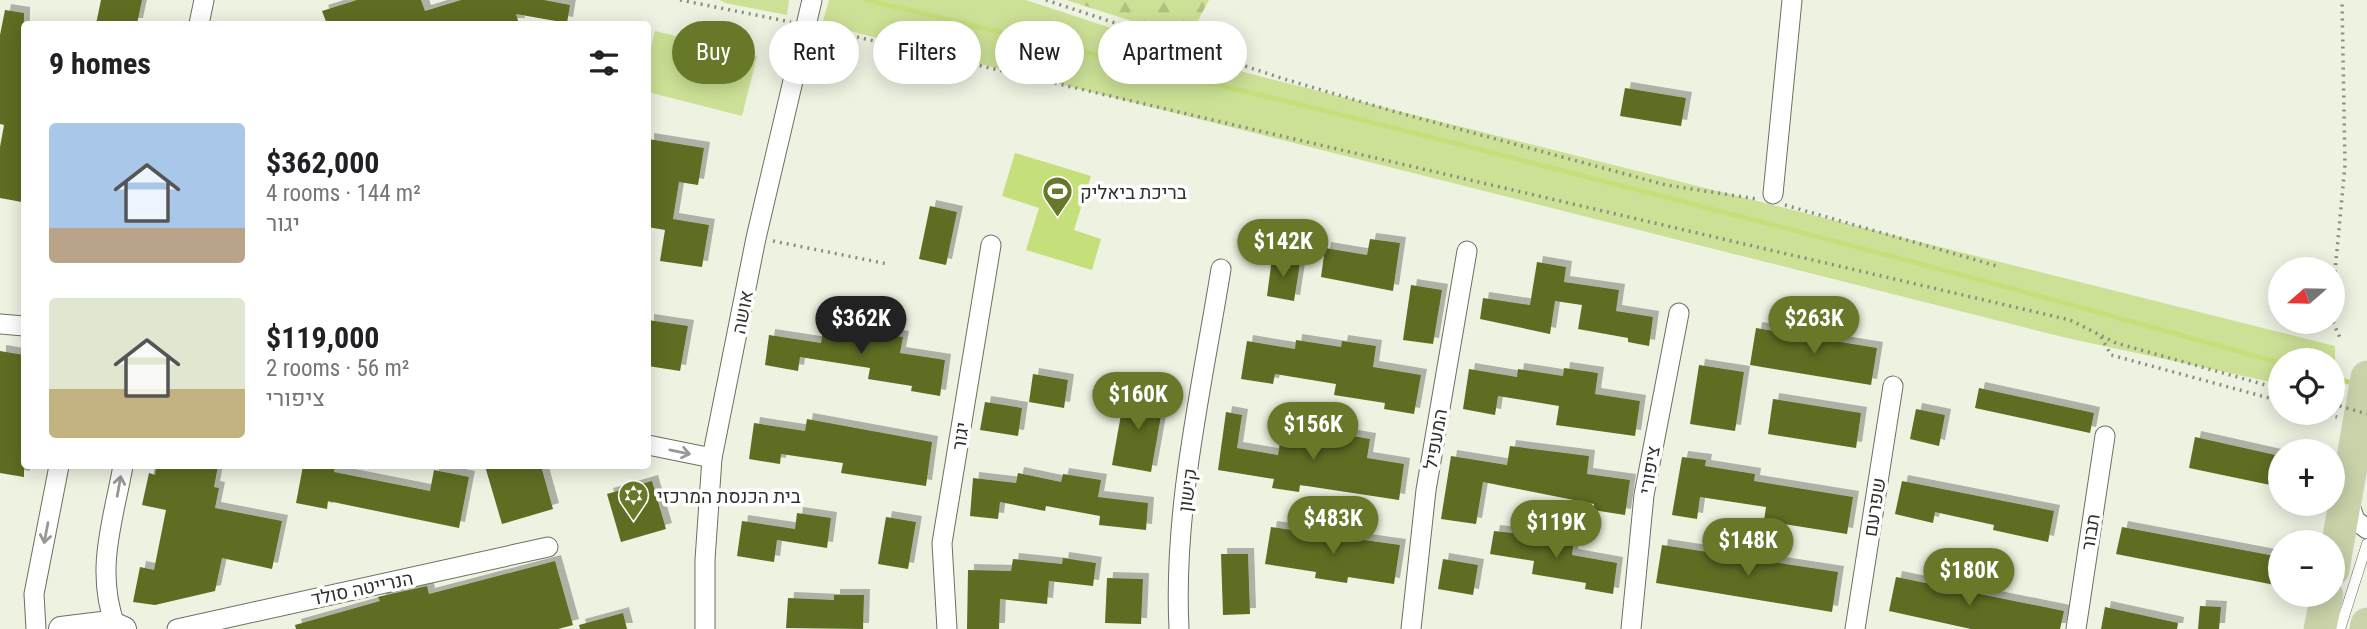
<!DOCTYPE html>
<meta charset="utf-8">
<style>
:root{--surface:#fff;--page:#f2f2f2;--text:#202124;--muted:#757577;--accent:#677928}
body{margin:0;font-family:"Roboto Condensed",Heebo,sans-serif;background:var(--page);color:var(--text);height:100vh;display:flex;flex-direction:column;font-size:26px;white-space:nowrap}
*{box-sizing:border-box;margin:0}
p{font-size:23px;color:var(--muted)}
.icon{flex:none;width:38px;height:38px;fill:none;stroke:currentColor;stroke-width:2;stroke-linecap:round;stroke-linejoin:round}
.map{position:relative;flex:1;overflow:hidden}
.side{position:absolute;left:21px;top:21px;width:630px;height:448px;display:flex;flex-direction:column;background:var(--surface);border-radius:7px;box-shadow:0 4px 18px #0003}
.side>*{flex:none}
.guide{position:absolute;left:672px;top:21px;width:665px;height:63px;display:flex;gap:14px}
.needle{width:46px;rotate:250deg}
.controls{position:absolute;left:2268px;top:257px;display:grid;gap:14px}
.controls a{display:grid;place-items:center;width:77px;height:77px;border-radius:50%;background:var(--surface);box-shadow:0 4px 18px #0003;font-size:35px}
.price{position:absolute;translate:-50% -60px;padding:0 16px;border-radius:24px;background:var(--accent);color:#fff;font-size:23px;line-height:46px;filter:drop-shadow(0 2px 4px #0008)}
.price::after{content:'';position:absolute;left:50%;top:42px;width:21px;height:16px;margin-left:-10px;background:inherit;clip-path:polygon(0 0,100% 0,50% 100%)}
.price.on{background:#222;color:#fff}
ul{padding:0;list-style:none}
li{display:flex;align-items:center;gap:21px;height:175px;padding:0 28px}
li span{display:grid;place-items:center;flex:none;width:196px;height:140px;border-radius:7px;color:#555}
li>.icon{margin-inline-start:auto}
span .icon{width:84px;height:84px;fill:#fffc;stroke-width:1}
li b{font-size:30px}
h2{display:flex;justify-content:space-between;align-items:center;height:84px;padding:0 28px;font-size:30px}
.chip{padding:0 24px;border-radius:32px;background:var(--surface);box-shadow:0 4px 18px #0003;font-size:24px;line-height:63px}
.chip.on{background:var(--accent);color:#fff}
.map>svg:first-child{display:block}
.green{fill:#cde196}
.forest{fill:url(#forest-firs)}
.water{fill:#c5df7b}
.lines{fill:none;stroke-linecap:round;stroke-linejoin:round}
.stream{stroke:#c5df7b;stroke-width:5}
.building{fill:#5d6e21;filter:url(#shadow)}
.service-casing{stroke:#6b7060;stroke-width:11}
.minor-casing{stroke:#6b7060;stroke-width:21}
.tertiary-casing{stroke:#6b7060;stroke-width:26}
.primary-casing{stroke:#d6d6d5;stroke-width:33}
.path{stroke:#8a8d81;stroke-width:3.5;stroke-dasharray:2 5;stroke-linecap:butt}
.service{stroke:#fff;stroke-width:10}
.minor{stroke:#fff;stroke-width:19}
.tertiary{stroke:#fff;stroke-width:24}
.primary{stroke:#c8d3a9;stroke-width:32}
.path-bridge{stroke:#8a8d81;stroke-width:3.5;stroke-dasharray:2 5;stroke-linecap:butt}
.oneway{stroke:#989895}
.labels{text-anchor:middle;stroke-width:7;stroke-linejoin:round;paint-order:stroke}
.poi-label{font-size:19px;fill:#30322b;stroke:#fff;text-anchor:start}
.street-label{font-size:19px;fill:#30322b;stroke:#fff}
</style>
<div class="map">
<svg width="2367" height="629" viewBox="0 0 2367 629">
<defs>
<pattern id="forest-firs" width="22" height="20" patternUnits="userSpaceOnUse" patternTransform="scale(1.75)"><rect width="22" height="20" fill="#cde196"/><path d="M5 1l3.5 6h-7zM16 11l3.5 6h-7z" fill="#b0c281"/></pattern>
<filter id="shadow"><feDropShadow dx="6" dy="-6" stdDeviation="0" flood-color="#0004"/></filter>
</defs>
<rect width="100%" height="100%" fill="#edf2e1"/>
<g class="green">
<polygon points="720,0 789,0 787,15 725,3"/>
<polygon points="829,0 1026,0 1247,73 2335,346 2335,392 2333,360 2280,360 2280,384 2067,338 822,24"/>
<polygon points="655,31 757,56 742,116 648,92 648,60"/>
</g>
<polygon class="forest" points="1066,0 1209,0 1188,39"/>
<polygon class="water" points="1015,153 1091,176 1074,230 1101,239 1092,270 1026,250 1039,208 1002,196"/>
<g class="lines">
<g class="stream">
<path d="M866 0C1340 112 1812 230 2280 363"/>
<polyline points="2333,378 2357,384"/>
</g>
</g>
<g class="building">
<polygon points="101,0 142,0 137,24 96,24"/>
<polygon points="357,0 421,0 425,11 461,0 544,0 570,5 567,23 516,14 519,24 327,24 322,11"/>
<polygon points="5,10 24,13 22,202 0,198 0,147 4,125 0,124 0,35"/>
<polygon points="1625,88 1686,98 1681,126 1620,116"/>
<polygon points="648,139 704,148 698,185 679,182 673,219 709,225 702,267 660,261 665,230 648,227"/>
<polygon points="930,206 957,212 946,265 919,259"/>
<polygon points="1370,239 1400,243 1393,291 1321,277 1325,248 1367,255"/>
<polygon points="1272,258 1300,263 1294,301 1267,296"/>
<polygon points="1537,262 1566,267 1564,282 1619,290 1616,311 1653,317 1649,346 1628,342 1628,338 1578,329 1582,305 1555,301 1550,334 1480,319 1483,298 1530,305"/>
<polygon points="1411,285 1442,290 1433,344 1403,340"/>
<polygon points="825,317 858,322 857,330 903,337 900,353 945,360 940,396 911,391 912,386 868,379 870,368 800,357 798,371 765,365 769,335 821,343"/>
<polygon points="648,320 688,326 680,371 648,366"/>
<polygon points="1756,328 1877,348 1871,385 1750,365"/>
<polygon points="1296,340 1341,347 1342,341 1376,346 1373,367 1421,375 1414,414 1384,409 1385,403 1334,395 1336,384 1275,374 1273,384 1241,379 1247,341 1295,349"/>
<polygon points="0,351 24,355 24,477 0,473"/>
<polygon points="1699,365 1744,372 1735,431 1690,424"/>
<polygon points="1564,368 1598,373 1595,394 1640,401 1635,436 1556,425 1559,406 1498,396 1495,415 1463,409 1469,369 1517,377 1518,369 1563,376"/>
<polygon points="1033,374 1068,380 1064,408 1029,402"/>
<polygon points="1979,388 2094,413 2090,433 1975,408"/>
<polygon points="1125,392 1164,399 1151,472 1112,465"/>
<polygon points="1773,399 1861,413 1856,448 1768,434"/>
<polygon points="985,402 1022,408 1018,436 980,430"/>
<polygon points="1916,409 1945,415 1939,446 1910,439"/>
<polygon points="1226,412 1242,415 1237,448 1278,455 1283,424 1370,439 1367,458 1404,464 1399,500 1300,485 1299,492 1272,488 1274,479 1218,470"/>
<polygon points="807,419 932,442 926,486 841,473 843,463 781,454 780,464 749,459 754,423 805,431"/>
<polygon points="2195,437 2280,456 2280,487 2189,468"/>
<polygon points="1510,446 1589,456 1587,474 1630,480 1625,515 1593,510 1594,504 1483,482 1476,524 1441,519 1451,456 1507,465"/>
<polygon points="1682,457 1706,460 1705,466 1755,474 1754,481 1853,497 1847,534 1764,521 1766,507 1700,497 1697,519 1672,515"/>
<polygon points="156,466 218,466 214,487 219,488 215,508 282,521 272,569 222,558 215,591 155,605 133,602 140,567 154,570 166,510 142,505 149,473 155,475"/>
<polygon points="303,466 335,466 334,472 430,491 434,470 469,477 459,528 328,501 327,509 296,503"/>
<polygon points="485,466 541,466 553,509 502,524"/>
<polygon points="1018,473 1061,482 1063,474 1101,480 1098,497 1148,503 1146,530 1099,525 1100,516 1046,506 1045,511 1000,502 998,519 970,516 973,478 1016,483"/>
<polygon points="652,481 666,529 621,542 607,494"/>
<polygon points="1902,481 2054,511 2048,542 1993,530 1994,525 1935,512 1933,523 1895,514"/>
<polygon points="797,513 831,518 827,548 777,540 774,562 737,556 742,521 795,529"/>
<polygon points="886,517 916,522 908,569 878,564"/>
<polygon points="1271,527 1400,545 1394,584 1348,577 1347,583 1315,578 1316,572 1265,564"/>
<polygon points="2122,527 2280,557 2280,586 2116,554"/>
<polygon points="1494,531 1574,540 1572,555 1617,563 1613,594 1585,589 1586,583 1532,574 1534,561 1490,554"/>
<polygon points="1662,545 1838,572 1832,612 1656,583"/>
<polygon points="1221,554 1248,554 1250,614 1223,615"/>
<polygon points="1063,558 1096,563 1093,586 1049,581 1047,604 1000,599 999,629 967,629 968,570 1011,571 1013,559 1062,564"/>
<polygon points="1443,559 1478,565 1473,595 1438,589"/>
<polygon points="555,561 573,625 558,629 296,629 295,625 380,601 378,597 382,596 427,586 429,594"/>
<polygon points="1896,577 2064,611 2060,629 1971,629 1889,611"/>
<polygon points="1107,578 1143,579 1141,624 1105,623"/>
<polygon points="834,595 864,595 863,629 786,628 788,598 834,600"/>
<polygon points="2200,606 2221,607 2219,629 2198,629"/>
<polygon points="2105,607 2178,623 2177,629 2101,629"/>
<polygon points="623,613 627,629 580,629 579,625"/>
</g>
<g class="lines">
<defs>
<polyline id="service" points="2340,629 2367,544"/>
<g id="minor">
<polyline points="199,24 204,0"/>
<polyline points="1773,194 1792,0"/>
<polyline points="0,324 24,326"/>
<polyline points="648,445 712,458"/>
<polyline points="2348,500 2355,520 2367,529"/>
<path d="M115 625C95 570 113 521 123 466"/>
<polyline points="36,629 34,594 59,466"/>
<polyline points="177,629 548,547"/>
<polyline points="705,629 705,560 712,458 756,238 812,0"/>
<polyline points="947,629 942,543 991,245"/>
<path d="M1179 629C1173 509 1202 387 1221 269"/>
<polyline points="1411,629 1426,490 1467,251"/>
<polyline points="1631,629 1644,495 1679,313"/>
<polyline points="1855,629 1893,386"/>
<polyline points="2076,629 2105,436"/>
</g>
<polyline id="tertiary" points="61,629 110,623 124,629"/>
<g id="primary">
<polyline points="2333,570 2367,377"/>
<polyline points="2320,629 2327,595"/>
<polyline points="2366,629 2367,624"/>
</g>
</defs>
<use href="#service" class="service-casing"/>
<use href="#minor" class="minor-casing"/>
<use href="#tertiary" class="tertiary-casing"/>
<use href="#primary" class="primary-casing"/>
<g class="path">
<polyline points="680,0 791,22"/>
<polyline points="1046,0 1281,78 1396,112 1666,185 1757,199"/>
<polyline points="823,29 2070,320 2116,343 2280,389"/>
<polyline points="1785,205 1997,266"/>
<polyline points="773,241 888,264"/>
<polyline points="2333,293 2345,165 2342,0"/>
<polyline points="2333,322 2341,340"/>
<polyline points="2101,337 2111,355 2280,401"/>
<polyline points="2322,413 2337,417"/>
</g>
<use href="#service" class="service"/>
<use href="#minor" class="minor"/>
<use href="#tertiary" class="tertiary"/>
<use href="#primary" class="primary"/>
<polyline class="path-bridge" points="2333,404 2367,414"/>
</g>
<defs><path id="oneway-shaft" d="M-6 0H5M1.5-3L5.5 0L1.5 3" fill="none" stroke-width="1.6" stroke-linecap="round" stroke-linejoin="round" transform="scale(1.75)"/></defs>
<g class="oneway">
<use href="#oneway-shaft" transform="translate(680 452) rotate(12)"/>
<use href="#oneway-shaft" transform="translate(119 486) rotate(-80)"/>
<use href="#oneway-shaft" transform="translate(46 533) rotate(101)"/>
</g>
<defs>
<symbol id="stadium-pin" viewBox="-11 -11 22 30"><path d="M0 17L-7.5 6A9.5 9.5 0 1 1 7.5 6Z" fill="#677928" stroke="#fff"/><path d="M0-5a6.5 5 0 1 0 0 10a6.5 5 0 1 0 0-10ZM-3.5-1.8h7v3.6h-7Z" fill="#fff"/></symbol>
<symbol id="synagogue-pin" viewBox="-11 -11 22 30"><path d="M0 17L-7.5 6A9.5 9.5 0 1 1 7.5 6Z" fill="#677928" stroke="#fff"/><path d="M0-6.5L5.6 3.2H-5.6ZM0 6.5L5.6-3.2H-5.6Z" fill="#fff"/></symbol>
</defs>
<g fill-rule="evenodd">
<use href="#stadium-pin" x="1040" y="174" width="35" height="47"/>
<use href="#synagogue-pin" x="616" y="478" width="35" height="47"/>
</g>
<g class="labels">
<g class="poi-label">
<text x="1080" y="199">בריכת ביאליק</text>
<text x="657" y="503">בית הכנסת המרכזי</text>
</g>
<g class="street-label">
<text transform="translate(742 312) rotate(-79)" y="7">אושה</text>
<text transform="translate(960 436) rotate(-81)" y="7">יגור</text>
<text transform="translate(1435 439) rotate(-80)" y="7">המעפיל</text>
<text transform="translate(1649 470) rotate(-80)" y="7">ציפורי</text>
<text transform="translate(1187 490) rotate(-82)" y="7">קישון</text>
<text transform="translate(1874 507) rotate(-81)" y="7">שפרעם</text>
<text transform="translate(2090 532) rotate(-81)" y="7">תבור</text>
<text transform="translate(362 588) rotate(-12)" y="7">הנרייטה סולד</text>
</g>
</g>
</svg>
<div class="controls">
<a><svg class="needle" viewBox="-14 -14 28 28"><path d="M0-13l5 13h-10z" fill="#e53935"/><path d="M0 13l5-13h-10z" fill="#757577"/></svg></a>
<a><svg class="icon" aria-label="locate" viewBox="0 0 24 24"><circle cx="12" cy="12" r="6"/><path d="M12 2v4M12 18v4M2 12h4M18 12h4"/></svg></a>
<a>+</a>
<a>−</a>
</div>
<b class="price" style="left:1283px;top:279px">$142K</b>
<b class="price on" style="left:861px;top:356px">$362K</b>
<b class="price" style="left:1814px;top:356px">$263K</b>
<b class="price" style="left:1138px;top:432px">$160K</b>
<b class="price" style="left:1313px;top:462px">$156K</b>
<b class="price" style="left:1333px;top:556px">$483K</b>
<b class="price" style="left:1556px;top:560px">$119K</b>
<b class="price" style="left:1748px;top:578px">$148K</b>
<b class="price" style="left:1969px;top:608px">$180K</b>
<div class="guide">
<a class="chip on">Buy</a>
<a class="chip">Rent</a>
<a class="chip">Filters</a>
<a class="chip">New</a>
<a class="chip">Apartment</a>
</div>
<section class="side">
<h2>9 homes<svg class="icon" aria-label="filters" viewBox="0 0 24 24"><path d="M4 7h16M4 17h16"/><circle cx="9" cy="7" r="2"/><circle cx="15" cy="17" r="2"/></svg></h2>
<ul>
<li><span style="background:linear-gradient(#a9c7e8 75%,#b9a48a 0)"><svg class="icon" aria-label="home" viewBox="0 0 24 24"><path d="M3 11l9-7 9 7M6 9v11h12V9"/></svg></span><div><b>$362,000</b><p>4 rooms · 144 m²</p><p>יגור</p></div></li>
<li><span style="background:linear-gradient(#dfe7d0 65%,#c2b280 0)"><svg class="icon" aria-label="home" viewBox="0 0 24 24"><path d="M3 11l9-7 9 7M6 9v11h12V9"/></svg></span><div><b>$119,000</b><p>2 rooms · 56 m²</p><p>ציפורי</p></div></li>
</ul>
</section>
</div>
